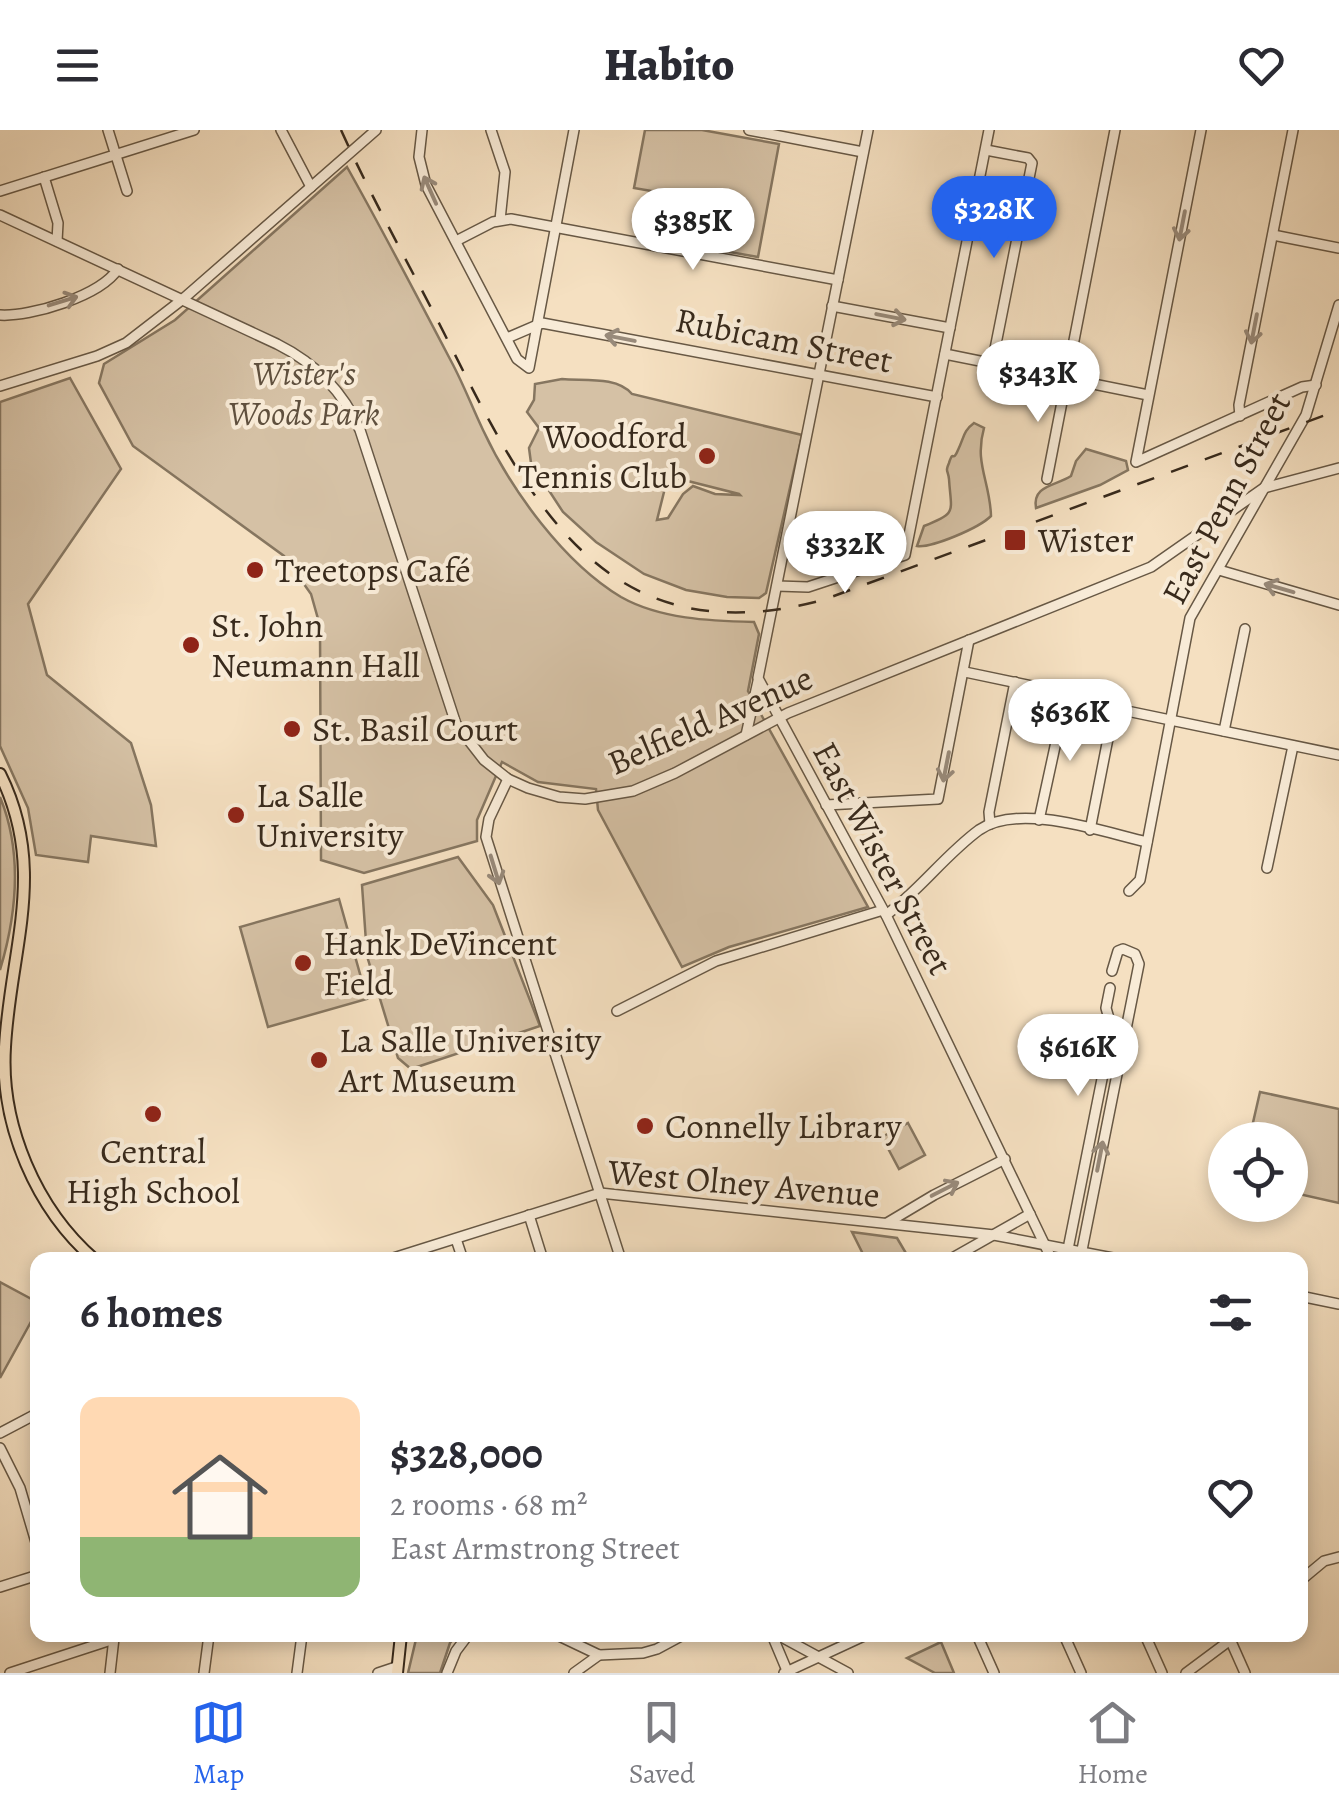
<!DOCTYPE html>
<meta charset="utf-8">
<style>
:root{--surface:#fff;--page:#f2f2f3;--text:#2b2b33;--muted:#7c7c81;--line:#e1e1e2;--accent:#2563eb}
body{margin:0;font-family:Alegreya,serif;background:var(--page);color:var(--text);height:100vh;display:flex;flex-direction:column;font-size:38px;white-space:nowrap}
*{box-sizing:border-box;margin:0}
p{font-size:32px;color:var(--muted)}
.icon{flex:none;width:55px;height:55px;fill:none;stroke:currentColor;stroke-width:2;stroke-linecap:round;stroke-linejoin:round}
.map{position:relative;flex:1;overflow:hidden}
.details{position:absolute;left:30px;top:1122px;width:1278px;height:390px;display:flex;flex-direction:column;background:var(--surface);border-radius:20px;box-shadow:0 5px 15px #0003}
.details>*{flex:none}
.tools{position:absolute;left:1208px;top:992px;display:grid;gap:20px}
.tools a{display:grid;place-items:center;width:100px;height:100px;border-radius:50%;background:var(--surface);box-shadow:0 5px 15px #0003;font-size:50px}
.price{position:absolute;translate:-50% -85px;padding:0 22px;border-radius:35px;background:#fff;color:#222;font-size:32px;line-height:65px;filter:drop-shadow(0 2px 5px #0008)}
.price::after{content:'';position:absolute;left:50%;top:60px;width:30px;height:22px;margin-left:-15px;background:inherit;clip-path:polygon(0 0,100% 0,50% 100%)}
.price.active{background:var(--accent);color:#fff}
ul{padding:0;list-style:none}
li{display:flex;align-items:center;gap:30px;height:250px;padding:0 50px}
li span{display:grid;place-items:center;flex:none;width:280px;height:200px;border-radius:20px;color:#555}
li>.icon{margin-inline-start:auto}
span .icon{width:120px;height:120px;fill:#fffc;stroke-width:1}
li b{font-size:42px}
h2{display:flex;justify-content:space-between;align-items:center;height:120px;padding:0 50px;font-size:42px}
header{display:flex;justify-content:space-between;align-items:center;height:130px;padding:0 50px;background:var(--surface);font-size:45px;font-weight:800}
.tabs{display:flex;justify-content:space-around;align-items:center;height:140px;border-top:2px solid var(--line);background:var(--surface);font-size:28px;color:var(--muted)}
.tabs a{display:grid;justify-items:center;gap:5px}
.tabs .active{color:var(--accent)}
.map>svg:first-child{display:block}
.green{fill:#d5c1a5;stroke:#867660;stroke-width:2.5;fill-rule:evenodd}
.lines{fill:none;stroke-linecap:round;stroke-linejoin:round}
.minor-casing{stroke:#675845;stroke-width:12}
.major-casing{stroke:#382a1c;stroke-width:14}
.minor{stroke:#f8ebd7;stroke-width:9}
.major{stroke:#f5e0c1;stroke-width:10}
.rail{stroke:#382a1c;stroke-width:2.5;stroke-dasharray:18 18;stroke-linecap:butt}
.oneway{stroke:#988a7a}
.poi-dot{fill:#8f2418;stroke:#f8ebd7;stroke-width:4}
.labels{text-anchor:middle;stroke-width:8;stroke-linejoin:round;paint-order:stroke}
.street-label{font-size:35px;fill:#382a1c;stroke:#f8ebd7}
.park-label{font-size:35px;font-style:italic;fill:#5f503e;stroke:#f8ebd7}
.poi-label{font-size:35px;fill:#382a1c;stroke:#f8ebd7;text-anchor:start}
</style>
<header><svg class="icon" aria-label="menu" viewBox="0 0 24 24"><path d="M4 6h16M4 12h16M4 18h16"/></svg>Habito<svg class="icon" aria-label="heart" viewBox="0 0 24 24"><path d="M12 20l-8-8c-3-5 5-10 8-4 3-6 11-1 8 4z"/></svg></header>
<div class="map">
<svg width="1339" height="1543" viewBox="0 0 1339 1543">
<rect width="100%" height="100%" fill="#f5e0c1"/>
<filter id="stains"><feTurbulence type="fractalNoise" baseFrequency=".002" numOctaves="4"/><feColorMatrix values="0 0 0 0 .2 0 0 0 0 .09 0 0 0 0 .02 0 0 0 .5 -.17"/></filter>
<radialGradient id="worn" r=".72"><stop offset=".6" stop-color="#630" stop-opacity="0"/><stop offset="1" stop-color="#630" stop-opacity=".3"/></radialGradient>
<g class="green">
<polygon points="645,0 702,0 779,14 758,127 684,114 692,68 634,58"/>
<path d="M347 37C383 101 417 166 451 231 463 253 472 277 483 300 511 360 564 433 621 467 660 489 710 491 754 492L759 504 748 561 868 777 729 817 682 837 598 680 596 659 538 652 502 632 477 690V711L364 743 321 730 320 496 311 464 284 426 133 316 99 253 104 234 175 190Z"/>
<polygon points="70,248 121,339 28,474 47,545 131,613 151,675 156,716 91,706 88,732 36,725 28,678 0,616 0,272"/>
<path d="M562 249C584 251 617 246 632 264L802 305 766 463 759 468 727 467 686 460 644 444 596 412 563 382 531 333 529 318 539 298 527 282 534 270 535 254ZM668 346 739 364 740 365 715 364 693 356 683 364 668 388 657 390Z"/>
<path d="M974 293 984 298C974 333 990 351 991 386 979 398 932 418 917 416L924 396C958 383 951 382 949 349 948 340 945 342 949 333 954 318 952 334 958 320 964 308 963 301 974 293Z"/>
<path d="M1086 319 1126 331 1128 340 1100 355 1036 378C1032 355 1056 356 1071 346L1076 331Z"/>
<path d="M0 667C23 723 17 783 0 840Z"/>
<polygon points="458,727 493,775 540,896 411,939 398,928 367,826 362,755"/>
<polygon points="339,769 367,869 268,897 240,797"/>
<polygon points="1260,962 1339,979 1339,1073 1290,1062 1290,1010 1249,1010"/>
<polygon points="908,993 925,1025 899,1039 882,1007"/>
<polygon points="852,1102 897,1108 910,1130 866,1130"/>
<polygon points="0,1152 37,1172 38,1179 0,1248"/>
<polygon points="417,1505 457,1505 450,1513 440,1543 408,1543"/>
<polygon points="941,1512 954,1543 935,1543 907,1528"/>
</g>
<g class="lines">
<defs>
<g id="minor">
<polyline points="108,0 127,61"/>
<polyline points="281,0 311,57"/>
<polyline points="422,0 419,27 426,55 517,229 529,238 574,0"/>
<polyline points="491,0 505,42 500,90"/>
<polyline points="749,0 863,22"/>
<polyline points="868,0 758,548 886,785 1052,1130"/>
<polyline points="1201,0 1136,332 1302,257 1316,255"/>
<polyline points="986,20 1028,28 1032,33 992,234"/>
<polyline points="44,47 58,93 57,111"/>
<polyline points="0,61 194,0"/>
<path d="M0 85 277 214C315 233 343 261 360 300L456 594 484 630 508 649 528 658 559 667 585 669 633 661 675 643 788 583 1151 437 1264 358 1339 338"/>
<polyline points="1273,105 1339,118"/>
<polyline points="456,111 493,92 511,89 838,150"/>
<polyline points="832,176 950,198"/>
<path d="M0 185C31 187 100 166 118 139"/>
<polyline points="507,208 542,193 937,267"/>
<polyline points="945,224 1148,265"/>
<polyline points="0,256 97,226 126,213 183,169 376,0"/>
<polyline points="1240,286 1239,275 1293,0"/>
<polyline points="1047,349 1115,0"/>
<polyline points="1219,440 1339,475"/>
<polyline points="777,456 808,457 905,425 989,0"/>
<polyline points="965,542 1056,561 1074,570 1339,625"/>
<polyline points="1224,601 1245,499"/>
<polyline points="746,605 758,551"/>
<polyline points="508,649 489,689 486,707 621,1130"/>
<polyline points="826,675 938,669 969,510"/>
<polyline points="1039,690 1066,566"/>
<polyline points="990,694 989,682 1015,552"/>
<polyline points="1090,700 1114,578"/>
<polyline points="1267,738 1293,616"/>
<polyline points="1129,761 1140,750 1190,488 1306,285 1339,175"/>
<path d="M886 785C920 760 945 725 979 700 1019 672 1103 702 1147 712"/>
<polyline points="617,881 716,831 883,780"/>
<polyline points="529,1085 543,1130"/>
<polyline points="887,1093 934,1065 1005,1029"/>
<polyline points="456,1109 463,1130"/>
<polyline points="1068,1119 1112,899 1106,878 1110,858"/>
<polyline points="387,1130 600,1063 994,1105 1123,1130"/>
<polyline points="949,1130 1030,1084"/>
<polyline points="1080,1130 1139,834 1135,824 1123,819 1118,821 1112,841"/>
<polyline points="1300,1166 1339,1174"/>
<polyline points="0,1303 38,1283"/>
<polyline points="0,1318 20,1358 38,1419"/>
<polyline points="1300,1451 1324,1431 1339,1427"/>
<polyline points="0,1457 38,1445"/>
<polyline points="557,1505 599,1525"/>
<polyline points="772,1505 788,1543"/>
<polyline points="778,1505 848,1543"/>
<polyline points="977,1505 994,1543"/>
<polyline points="1064,1505 1081,1543"/>
<polyline points="1145,1505 1162,1543"/>
<polyline points="1229,1507 1245,1543"/>
<polyline points="10,1543 114,1509"/>
<polyline points="110,1543 114,1508"/>
<polyline points="204,1543 209,1505"/>
<polyline points="297,1543 302,1505"/>
<polyline points="378,1543 396,1537"/>
<polyline points="447,1543 456,1521 468,1505"/>
<polyline points="574,1543 599,1525 643,1523 657,1519 683,1505"/>
<polyline points="784,1543 866,1505"/>
<polyline points="1186,1543 1237,1505"/>
</g>
<g id="major">
<path d="M0 644C48 740 10 820 5 917 0 995 36 1079 95 1130"/>
<polyline points="397,1543 401,1505"/>
</g>
</defs>
<use href="#minor" class="minor-casing"/>
<use href="#major" class="major-casing"/>
<use href="#minor" class="minor"/>
<use href="#major" class="major"/>
<path class="rail" d="M341 0C372 69 410 136 444 203 528 369 602 529 823 470L1339 280"/>
</g>
<defs><path id="oneway-shaft" d="M-6 0H5M1.5-3L5.5 0L1.5 3" fill="none" stroke-width="1.6" stroke-linecap="round" stroke-linejoin="round" transform="scale(2.5)"/></defs>
<g class="oneway">
<use href="#oneway-shaft" transform="translate(430 60) rotate(-114)"/>
<use href="#oneway-shaft" transform="translate(1182 96) rotate(101)"/>
<use href="#oneway-shaft" transform="translate(63 171) rotate(-17)"/>
<use href="#oneway-shaft" transform="translate(891 187) rotate(11)"/>
<use href="#oneway-shaft" transform="translate(1254 199) rotate(101)"/>
<use href="#oneway-shaft" transform="translate(620 208) rotate(-169)"/>
<use href="#oneway-shaft" transform="translate(1279 458) rotate(-164)"/>
<use href="#oneway-shaft" transform="translate(946 637) rotate(101)"/>
<use href="#oneway-shaft" transform="translate(495 740) rotate(73)"/>
<use href="#oneway-shaft" transform="translate(1100 1026) rotate(-79)"/>
<use href="#oneway-shaft" transform="translate(945 1059) rotate(-27)"/>
</g>
<g class="poi-dot">
<circle cx="707" cy="326" r="10"/>
<rect x="1003" y="398" width="24" height="24" rx="5"/>
<circle cx="255" cy="440" r="10"/>
<circle cx="191" cy="515" r="10"/>
<circle cx="292" cy="599" r="10"/>
<circle cx="236" cy="685" r="10"/>
<circle cx="303" cy="833" r="10"/>
<circle cx="319" cy="930" r="10"/>
<circle cx="153" cy="984" r="10"/>
<circle cx="645" cy="996" r="10"/>
</g>
<g class="labels">
<g class="street-label">
<text transform="translate(784 210) rotate(11)" y="12">Rubicam Street</text>
<text transform="translate(1226 368) rotate(-62)" y="12">East Penn Street</text>
<text transform="translate(710 590) rotate(-24)" y="12">Belfield Avenue</text>
<text transform="translate(883 728) rotate(62)" y="12">East Wister Street</text>
<text transform="translate(744 1053) rotate(5)" y="12">West Olney Avenue</text>
</g>
<g class="park-label">
<text x="304" y="255">Wister's<tspan x="304" dy="40">Woods Park</tspan></text>
</g>
<g class="poi-label">
<text x="687" y="318" text-anchor="end">Woodford<tspan x="687" dy="40">Tennis Club</tspan></text>
<text x="1038" y="422">Wister</text>
<text x="275" y="452">Treetops Café</text>
<text x="211" y="507">St. John<tspan x="211" dy="40">Neumann Hall</tspan></text>
<text x="312" y="611">St. Basil Court</text>
<text x="256" y="677">La Salle<tspan x="256" dy="40">University</tspan></text>
<text x="323" y="825">Hank DeVincent<tspan x="323" dy="40">Field</tspan></text>
<text x="339" y="922">La Salle University<tspan x="339" dy="40">Art Museum</tspan></text>
<text x="665" y="1008">Connelly Library</text>
<text x="153" y="1033" text-anchor="middle">Central<tspan x="153" dy="40">High School</tspan></text>
</g>
</g>
<rect width="100%" height="100%" filter="url(#stains)"/>
<rect width="100%" height="100%" fill="url(#worn)"/>
</svg>
<div class="tools">
<a><svg class="icon" aria-label="locate" viewBox="0 0 24 24"><circle cx="12" cy="12" r="6"/><path d="M12 2v4M12 18v4M2 12h4M18 12h4"/></svg></a>
</div>
<b class="price active" style="left:994px;top:131px">$328K</b>
<b class="price" style="left:693px;top:143px">$385K</b>
<b class="price" style="left:1038px;top:295px">$343K</b>
<b class="price" style="left:845px;top:466px">$332K</b>
<b class="price" style="left:1070px;top:634px">$636K</b>
<b class="price" style="left:1078px;top:969px">$616K</b>
<section class="details">
<h2>6 homes<svg class="icon" aria-label="filters" viewBox="0 0 24 24"><path d="M4 7h16M4 17h16"/><circle cx="9" cy="7" r="2"/><circle cx="15" cy="17" r="2"/></svg></h2>
<ul>
<li><span style="background:linear-gradient(#ffd9b3 70%,#8fb573 0)"><svg class="icon" aria-label="home" viewBox="0 0 24 24"><path d="M3 11l9-7 9 7M6 9v11h12V9"/></svg></span><div><b>$328,000</b><p>2 rooms · 68 m²</p><p>East Armstrong Street</p></div><svg class="icon" aria-label="heart" viewBox="0 0 24 24"><path d="M12 20l-8-8c-3-5 5-10 8-4 3-6 11-1 8 4z"/></svg></li>
</ul>
</section>
</div>
<nav class="tabs">
<a class="active"><svg class="icon" aria-label="map" viewBox="0 0 24 24"><path d="M3 6l6-2 6 2 6-2v14l-6 2-6-2-6 2zM9 4v14M15 6v14"/></svg>Map</a>
<a><svg class="icon" aria-label="saved" viewBox="0 0 24 24"><path d="M7 4h10v16l-5-4-5 4z"/></svg>Saved</a>
<a><svg class="icon" aria-label="home" viewBox="0 0 24 24"><path d="M3 11l9-7 9 7M6 9v11h12V9"/></svg>Home</a>
</nav>
